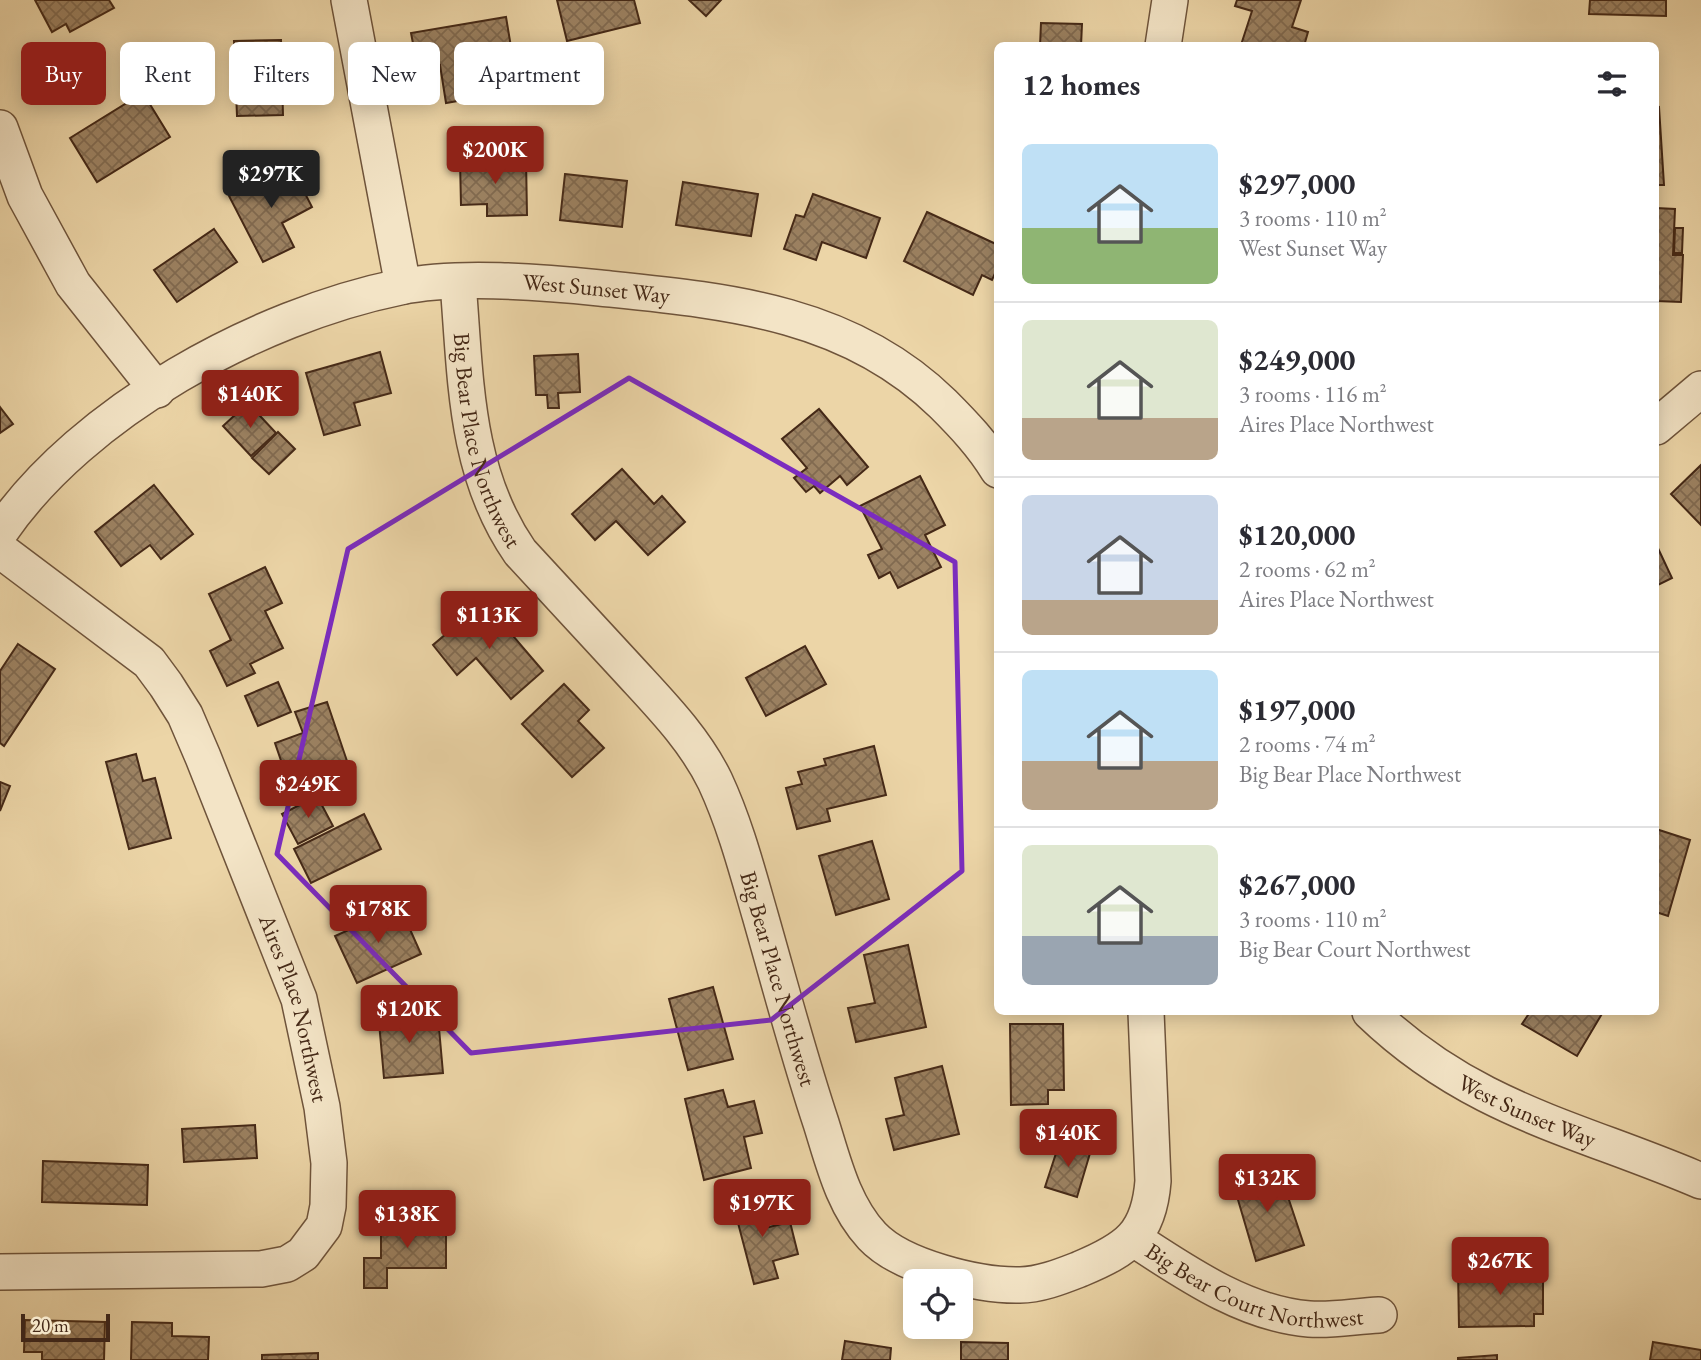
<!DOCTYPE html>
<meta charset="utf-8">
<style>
:root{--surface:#fff;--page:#f7f7f7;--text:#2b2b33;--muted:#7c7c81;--line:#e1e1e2;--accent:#8f2418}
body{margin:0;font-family:"EB Garamond",serif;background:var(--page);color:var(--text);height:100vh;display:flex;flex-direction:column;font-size:26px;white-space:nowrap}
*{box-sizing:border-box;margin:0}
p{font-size:23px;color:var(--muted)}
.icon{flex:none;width:38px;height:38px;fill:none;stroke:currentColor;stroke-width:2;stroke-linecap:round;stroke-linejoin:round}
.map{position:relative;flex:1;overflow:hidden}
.details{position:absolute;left:994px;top:42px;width:665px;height:973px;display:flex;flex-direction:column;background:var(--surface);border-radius:10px;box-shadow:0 4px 18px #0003}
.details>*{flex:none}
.hud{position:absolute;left:21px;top:42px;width:665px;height:63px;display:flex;gap:14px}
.fabs{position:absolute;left:903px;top:1269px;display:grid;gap:14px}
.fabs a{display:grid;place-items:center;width:70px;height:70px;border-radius:10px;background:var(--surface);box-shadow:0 4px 18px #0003;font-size:35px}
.scale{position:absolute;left:21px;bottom:18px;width:89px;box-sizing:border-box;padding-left:7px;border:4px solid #452917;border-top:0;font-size:19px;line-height:24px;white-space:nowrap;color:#452917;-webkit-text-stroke:5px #f3e4c6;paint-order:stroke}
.price{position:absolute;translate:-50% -60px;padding:0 16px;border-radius:7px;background:var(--accent);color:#fff;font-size:23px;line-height:46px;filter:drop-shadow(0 2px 4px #0008)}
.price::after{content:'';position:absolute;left:50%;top:42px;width:21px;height:16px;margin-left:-10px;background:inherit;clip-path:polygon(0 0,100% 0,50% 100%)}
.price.on{background:#222;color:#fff}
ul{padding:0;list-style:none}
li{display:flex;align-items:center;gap:21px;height:175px;padding:0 28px}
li+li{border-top:2px solid var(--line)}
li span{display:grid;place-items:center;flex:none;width:196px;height:140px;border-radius:10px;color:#555}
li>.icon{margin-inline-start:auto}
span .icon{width:84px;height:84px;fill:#fffc;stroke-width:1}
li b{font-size:30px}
h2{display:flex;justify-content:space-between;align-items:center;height:84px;padding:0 28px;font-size:30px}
.chip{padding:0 24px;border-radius:10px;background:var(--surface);box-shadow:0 4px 18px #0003;font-size:24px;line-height:63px}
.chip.on{background:var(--accent);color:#fff}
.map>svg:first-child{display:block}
.building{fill:url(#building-cross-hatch);stroke:#452917;stroke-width:2}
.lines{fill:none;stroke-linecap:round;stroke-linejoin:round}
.minor-casing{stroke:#6f543b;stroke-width:38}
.minor{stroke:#f3e4c6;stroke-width:35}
.marked{fill:none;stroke:#7b2cbf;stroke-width:5;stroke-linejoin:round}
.labels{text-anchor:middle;stroke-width:5;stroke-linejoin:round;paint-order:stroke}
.street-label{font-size:23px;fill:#452917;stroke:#f3e4c6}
</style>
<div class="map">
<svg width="1701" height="1360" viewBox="0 0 1701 1360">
<defs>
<pattern id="building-cross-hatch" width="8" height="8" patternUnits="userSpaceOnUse" patternTransform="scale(1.75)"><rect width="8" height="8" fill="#9c8262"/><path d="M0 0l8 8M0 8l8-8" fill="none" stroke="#816a50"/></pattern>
</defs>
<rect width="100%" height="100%" fill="#ecd5a7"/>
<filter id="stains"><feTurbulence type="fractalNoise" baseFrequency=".00286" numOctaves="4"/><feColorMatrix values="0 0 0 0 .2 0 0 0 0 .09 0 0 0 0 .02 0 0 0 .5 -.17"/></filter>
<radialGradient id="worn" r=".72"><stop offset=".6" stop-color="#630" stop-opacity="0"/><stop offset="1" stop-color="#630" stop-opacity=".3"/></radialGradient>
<g class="building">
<polygon points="35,0 109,0 114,8 70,32 66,24 52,32"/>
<polygon points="557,0 634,0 640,23 567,41"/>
<polygon points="689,0 721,0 706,16"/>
<polygon points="1237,0 1301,0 1292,27 1308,32 1304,46 1241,45 1252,11 1235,6"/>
<polygon points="1590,0 1666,0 1666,16 1589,14"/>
<polygon points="506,17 511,47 496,49 503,93 446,103 440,65 418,69 411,33"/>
<polygon points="1041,23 1082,24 1081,46 1040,46"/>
<polygon points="281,40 283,115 237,116 234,41"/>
<polygon points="143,93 170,137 97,182 70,138"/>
<polygon points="1659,107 1664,185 1656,185 1656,108"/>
<polygon points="526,159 527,215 487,216 487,204 461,205 460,160"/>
<polygon points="290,164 312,207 282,223 294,247 263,262 229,196"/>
<polygon points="565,174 627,181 622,227 560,220"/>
<polygon points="683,182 758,194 751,236 676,225"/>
<polygon points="813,194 880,218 866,258 822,242 816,260 784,249 796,215 804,217"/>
<polygon points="1656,208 1675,209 1673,255 1683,255 1681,302 1656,301"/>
<polygon points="927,212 998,245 998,267 992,280 982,275 973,295 904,261"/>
<polygon points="1675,228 1683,228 1682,253 1674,253"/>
<polygon points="214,229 237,262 177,302 154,270"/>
<polygon points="380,352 391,393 354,403 360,425 324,435 306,373"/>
<polygon points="578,354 580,392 558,393 559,408 548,408 547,395 536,395 534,356"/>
<polygon points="248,403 276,433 251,456 223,426"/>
<polygon points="0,407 13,424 0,433"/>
<polygon points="819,409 868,467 847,485 840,476 820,493 814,486 806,492 794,478 807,468 782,439"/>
<polygon points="278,432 295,449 269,474 252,458"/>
<polygon points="1701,465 1701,525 1671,494"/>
<polygon points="622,469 654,504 662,496 685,522 648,555 616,521 595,540 572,514"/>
<polygon points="920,476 945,525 925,535 941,567 898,588 890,572 879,578 868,555 882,549 860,506"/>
<polygon points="154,485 193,534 161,559 150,545 121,566 95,532"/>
<polygon points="1656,544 1672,578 1656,586"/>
<polygon points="265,567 282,603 265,611 283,648 250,664 255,673 227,686 210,651 231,640 209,594"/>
<polygon points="484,602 543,671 511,699 476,658 457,675 433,645"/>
<polygon points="18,644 55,669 4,746 0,743 0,671"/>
<polygon points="805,646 826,684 766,716 746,678"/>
<polygon points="278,682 291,712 258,726 245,696"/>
<polygon points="564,684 589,710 578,721 604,748 572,777 522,724"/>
<polygon points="327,702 347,761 288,781 275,743 303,733 295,712"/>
<polygon points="874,746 886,795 827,809 830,821 797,829 786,788 802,784 798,772 826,765 824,759"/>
<polygon points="136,754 143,781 155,778 171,838 129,849 106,762"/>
<polygon points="0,782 10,786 0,811"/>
<polygon points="317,796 333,826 298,844 282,814"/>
<polygon points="364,814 381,849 311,883 294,849"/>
<polygon points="1656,829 1690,840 1668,916 1656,912"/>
<polygon points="872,841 889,899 836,915 819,856"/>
<polygon points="400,907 421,954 357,983 335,936"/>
<polygon points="908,945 926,1027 856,1042 848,1008 875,1003 864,955"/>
<polygon points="713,987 733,1059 688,1070 669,999"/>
<polygon points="405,1009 406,1019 438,1017 443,1073 384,1078 378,1011"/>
<polygon points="1530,1012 1603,1012 1577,1056 1522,1024"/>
<polygon points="1010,1024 1063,1024 1064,1090 1048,1090 1048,1104 1011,1105"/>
<polygon points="942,1066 959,1134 894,1150 886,1119 904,1115 895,1078"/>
<polygon points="723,1090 728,1107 754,1101 762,1133 744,1137 751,1168 704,1180 685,1099"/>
<polygon points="255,1125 257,1158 184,1162 182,1129"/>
<polygon points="1060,1141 1091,1150 1077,1197 1045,1187"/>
<polygon points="43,1161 148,1165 147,1205 42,1202"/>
<polygon points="1257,1168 1262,1182 1281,1176 1304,1245 1256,1261 1231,1176"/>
<polygon points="756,1193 765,1228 790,1222 798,1254 773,1261 778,1278 754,1284 732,1200"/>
<polygon points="381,1221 446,1222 446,1268 387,1268 387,1288 364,1288 364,1258 381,1258"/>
<polygon points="1543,1269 1543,1314 1534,1314 1534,1326 1459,1327 1458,1270"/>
<polygon points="25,1320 105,1322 104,1360 42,1360 42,1352 24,1352"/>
<polygon points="132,1322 172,1323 172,1336 209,1337 208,1360 131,1360"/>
<polygon points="845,1341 891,1348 890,1360 842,1360"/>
<polygon points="961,1342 1008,1343 1008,1360 961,1360"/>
<polygon points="1653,1342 1701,1350 1701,1360 1650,1360"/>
<polygon points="318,1353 318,1360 262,1360 262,1355"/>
<polygon points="1497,1355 1497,1360 1458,1360 1458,1358"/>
</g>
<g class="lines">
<defs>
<g id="minor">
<polyline points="349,0 403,286"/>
<polyline points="1163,46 1170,0"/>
<polyline points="0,128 25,196 73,284 157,390"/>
<path id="s1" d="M458 283C466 378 464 471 520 552 556 591 592 630 628 669 660 704 694 738 715 781 735 824 747 870 760 915 780 985 798 1054 821 1123 833 1161 843 1205 872 1236 901 1267 979 1286 1020 1285 1040 1285 1062 1276 1080 1269 1128 1249 1149 1234 1153 1181L1146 1012"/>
<polyline points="1656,427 1701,389"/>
<path id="s2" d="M0 532C83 411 258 316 400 287 457 275 542 282 600 288 726 301 848 311 943 404 964 425 983 445 998 470"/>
<path id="s3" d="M0 550 149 662 166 685 185 715 203 757 299 999 322 1107 329 1163 328 1206 324 1226 303 1254 287 1264 261 1269 0 1272"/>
<path id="s4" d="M1370 1012C1472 1110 1577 1128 1701 1181"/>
<path id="s5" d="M1134 1239C1186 1273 1245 1314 1309 1319 1331 1321 1356 1316 1379 1315"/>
</g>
</defs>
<use href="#minor" class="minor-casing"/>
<use href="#minor" class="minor"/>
</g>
<path class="marked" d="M629 378 955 562 962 871 771 1020 471 1053 277 854 348 549Z"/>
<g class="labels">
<g class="street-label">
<text dy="8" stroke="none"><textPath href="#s2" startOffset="676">West Sunset Way</textPath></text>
<text dy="8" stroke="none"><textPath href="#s1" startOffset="161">Big Bear Place Northwest</textPath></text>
<text dy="8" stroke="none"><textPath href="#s1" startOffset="789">Big Bear Place Northwest</textPath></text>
<text dy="8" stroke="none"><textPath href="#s3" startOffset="564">Aires Place Northwest</textPath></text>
<text dy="8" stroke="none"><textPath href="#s4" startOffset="187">West Sunset Way</textPath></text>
<text dy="8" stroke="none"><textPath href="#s5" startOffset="133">Big Bear Court Northwest</textPath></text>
</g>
</g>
<rect width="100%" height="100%" filter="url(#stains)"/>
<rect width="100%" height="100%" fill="url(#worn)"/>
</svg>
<div class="fabs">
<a><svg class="icon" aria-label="locate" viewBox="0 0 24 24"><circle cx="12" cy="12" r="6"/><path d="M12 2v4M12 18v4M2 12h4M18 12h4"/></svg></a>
</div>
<div class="scale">20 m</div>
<b class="price" style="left:495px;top:186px">$200K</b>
<b class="price on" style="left:271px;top:210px">$297K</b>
<b class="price" style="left:250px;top:430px">$140K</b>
<b class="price" style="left:489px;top:651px">$113K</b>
<b class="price" style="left:308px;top:820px">$249K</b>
<b class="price" style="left:378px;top:945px">$178K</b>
<b class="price" style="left:409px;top:1045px">$120K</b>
<b class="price" style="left:1068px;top:1169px">$140K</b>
<b class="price" style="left:1267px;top:1214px">$132K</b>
<b class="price" style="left:762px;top:1239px">$197K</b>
<b class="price" style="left:407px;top:1250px">$138K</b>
<b class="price" style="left:1500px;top:1297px">$267K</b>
<div class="hud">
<a class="chip on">Buy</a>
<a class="chip">Rent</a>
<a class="chip">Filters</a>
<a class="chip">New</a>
<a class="chip">Apartment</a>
</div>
<section class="details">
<h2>12 homes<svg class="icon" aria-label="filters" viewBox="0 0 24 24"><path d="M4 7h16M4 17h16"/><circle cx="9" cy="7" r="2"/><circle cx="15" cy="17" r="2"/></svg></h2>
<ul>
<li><span style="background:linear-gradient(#bfe0f5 60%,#8fb573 0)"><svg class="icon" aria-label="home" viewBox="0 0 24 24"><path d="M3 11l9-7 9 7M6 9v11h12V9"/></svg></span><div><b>$297,000</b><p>3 rooms · 110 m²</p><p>West Sunset Way</p></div></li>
<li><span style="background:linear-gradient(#dfe7d0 70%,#b9a48a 0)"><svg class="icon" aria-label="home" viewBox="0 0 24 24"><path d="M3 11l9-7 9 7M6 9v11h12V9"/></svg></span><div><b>$249,000</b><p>3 rooms · 116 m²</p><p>Aires Place Northwest</p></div></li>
<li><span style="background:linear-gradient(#c9d6e8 75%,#b9a48a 0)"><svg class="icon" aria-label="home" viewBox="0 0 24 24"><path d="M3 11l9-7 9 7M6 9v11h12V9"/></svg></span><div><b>$120,000</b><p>2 rooms · 62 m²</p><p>Aires Place Northwest</p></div></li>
<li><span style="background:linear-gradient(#bfe0f5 65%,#b9a48a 0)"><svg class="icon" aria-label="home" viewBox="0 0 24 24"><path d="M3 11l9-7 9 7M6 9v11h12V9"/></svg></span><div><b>$197,000</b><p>2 rooms · 74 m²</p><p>Big Bear Place Northwest</p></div></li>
<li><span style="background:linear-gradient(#dfe7d0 65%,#9aa5b1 0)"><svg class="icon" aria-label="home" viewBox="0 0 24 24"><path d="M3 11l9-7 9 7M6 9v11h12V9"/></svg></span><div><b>$267,000</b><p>3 rooms · 110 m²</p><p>Big Bear Court Northwest</p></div></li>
</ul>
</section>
</div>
